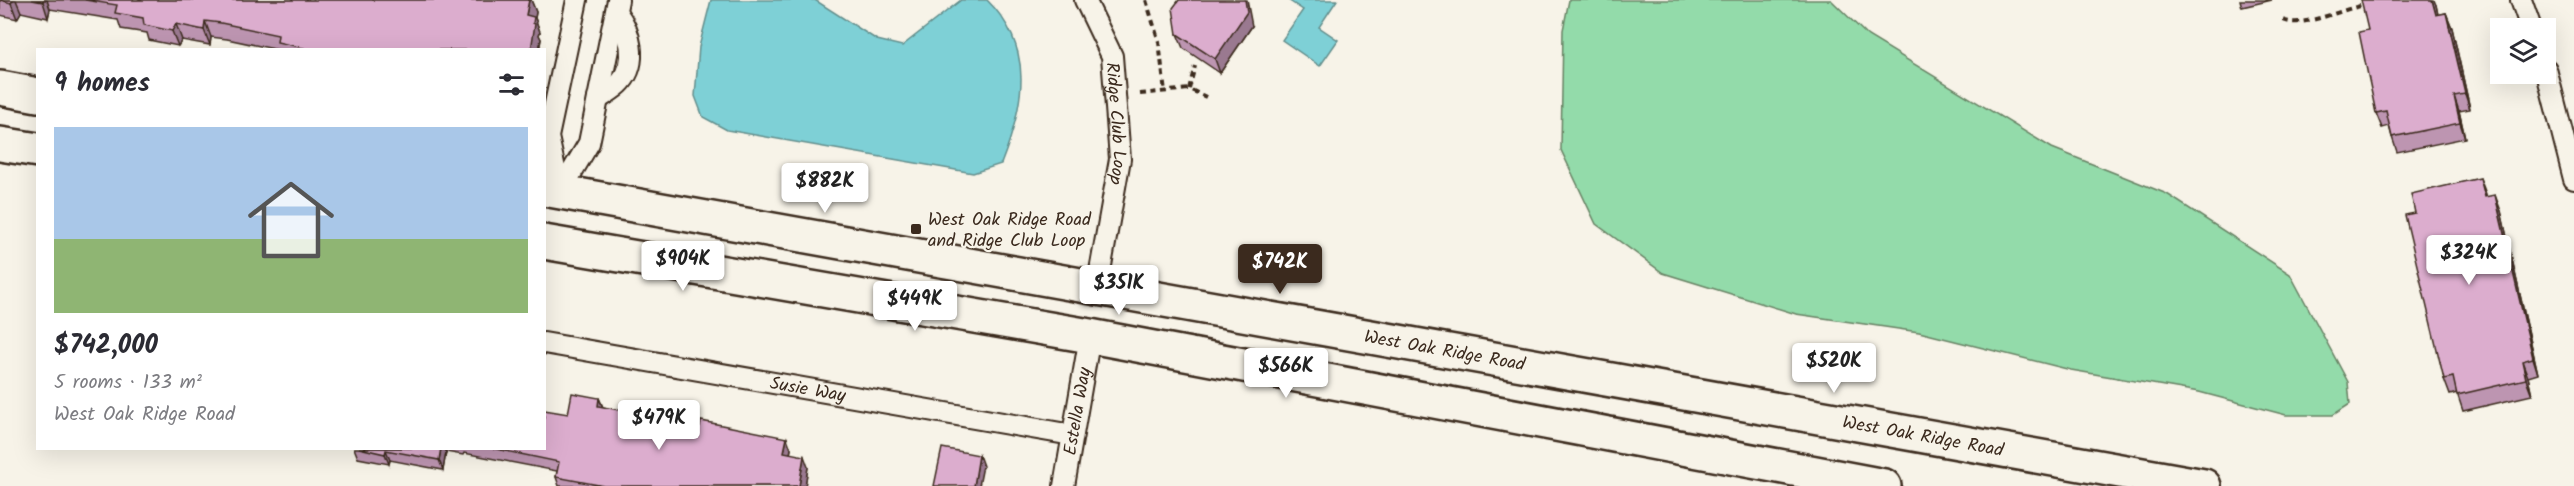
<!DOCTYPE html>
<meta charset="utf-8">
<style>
:root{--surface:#fff;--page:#f2f2f3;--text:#2b2b33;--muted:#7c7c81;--accent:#3b2a1e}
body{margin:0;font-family:Kalam,sans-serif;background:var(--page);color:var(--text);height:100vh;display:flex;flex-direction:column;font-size:22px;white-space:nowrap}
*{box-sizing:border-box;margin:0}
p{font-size:20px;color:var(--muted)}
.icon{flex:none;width:33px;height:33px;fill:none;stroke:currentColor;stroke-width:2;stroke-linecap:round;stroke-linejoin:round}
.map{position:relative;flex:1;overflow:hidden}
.details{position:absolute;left:36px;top:48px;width:510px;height:402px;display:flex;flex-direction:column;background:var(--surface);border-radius:0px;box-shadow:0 6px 24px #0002}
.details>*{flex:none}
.tools{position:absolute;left:2490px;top:18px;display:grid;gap:12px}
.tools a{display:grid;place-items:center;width:66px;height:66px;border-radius:0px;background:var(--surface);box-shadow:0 6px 24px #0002;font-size:30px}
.price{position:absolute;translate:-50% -51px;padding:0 14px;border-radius:6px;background:#fff;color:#222;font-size:20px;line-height:39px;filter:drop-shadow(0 2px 3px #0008)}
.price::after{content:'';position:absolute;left:50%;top:36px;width:18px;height:14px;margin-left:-9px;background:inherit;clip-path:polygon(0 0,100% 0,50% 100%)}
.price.selected{background:var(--accent);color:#fff}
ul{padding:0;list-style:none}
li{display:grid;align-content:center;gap:12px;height:318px;padding:0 18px}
li span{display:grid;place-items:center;height:186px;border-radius:0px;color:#555}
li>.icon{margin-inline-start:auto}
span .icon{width:108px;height:108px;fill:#fffc;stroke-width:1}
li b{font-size:26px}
h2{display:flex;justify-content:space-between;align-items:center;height:72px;padding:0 18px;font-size:26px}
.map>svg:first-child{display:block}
.green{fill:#93dbaa;stroke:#678264;stroke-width:1.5}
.water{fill:#7ed0d6;stroke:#638e8c;stroke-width:1.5}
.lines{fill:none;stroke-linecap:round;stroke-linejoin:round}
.service-casing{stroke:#3b2a1e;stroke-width:24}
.tertiary-casing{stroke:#3b2a1e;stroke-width:38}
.path{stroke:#3b2a1e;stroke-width:4;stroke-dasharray:6 4.5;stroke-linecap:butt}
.service{stroke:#f7f3e8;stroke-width:20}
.tertiary{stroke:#f7f3e8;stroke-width:33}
.wall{fill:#bd95b1;stroke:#3b2a1e;stroke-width:1.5}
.shaded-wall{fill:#9a7990;stroke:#3b2a1e;stroke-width:1.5}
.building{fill:#dcadce;stroke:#3b2a1e;stroke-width:1.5}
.poi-dot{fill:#3b2a1e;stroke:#f7f3e8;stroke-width:2}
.labels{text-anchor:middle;stroke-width:4.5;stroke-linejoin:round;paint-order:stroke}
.street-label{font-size:18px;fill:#3b2a1e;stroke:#f7f3e8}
.poi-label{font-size:18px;fill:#3b2a1e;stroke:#f7f3e8;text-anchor:start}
</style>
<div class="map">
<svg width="2574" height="486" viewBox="0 0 2574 486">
<rect width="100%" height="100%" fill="#f7f3e8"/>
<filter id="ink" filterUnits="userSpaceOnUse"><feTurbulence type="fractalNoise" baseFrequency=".0167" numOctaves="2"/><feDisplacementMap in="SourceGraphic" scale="12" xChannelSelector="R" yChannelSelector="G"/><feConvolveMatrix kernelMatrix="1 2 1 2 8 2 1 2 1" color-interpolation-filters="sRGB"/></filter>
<g filter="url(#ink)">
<polygon class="green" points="1569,0 1831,0 1868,36 2052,148 2167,194 2290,274 2348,382 2350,404 2333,415 2286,415 2199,392 2071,370 1919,332 1796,314 1663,273 1596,224 1561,150 1563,30"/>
<g class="water">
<path d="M711 0H815L877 40 902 46 961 0H987C1036 48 1024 106 1001 164L973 173 727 130 703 117 695 96 699 47Z"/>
<polygon points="1288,0 1337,0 1319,27 1338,40 1320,66 1282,40 1303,10"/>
</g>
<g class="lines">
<defs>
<g id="service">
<path id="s1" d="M1085 0 1112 56 1120 159 1097 288"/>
<polyline points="2521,0 2531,28"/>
<polyline points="2546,69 2574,179"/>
<path d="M598 99C605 94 615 89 621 82 639 62 630 30 616 12"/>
<polyline points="560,192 589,143 618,0"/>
<polyline points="560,192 548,137 577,0"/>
<path id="s2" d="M544 343 1072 435"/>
<path id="s3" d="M1064 486 1090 336"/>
</g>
<g id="tertiary">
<polyline points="0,88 38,95"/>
<polyline points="0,144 38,150"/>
<path id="s4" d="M544 189 2204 486"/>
<polyline points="544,242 1090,336 1884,486"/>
</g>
</defs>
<use href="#service" class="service-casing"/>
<use href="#tertiary" class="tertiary-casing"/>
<g class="path">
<polyline points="1146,0 1159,42 1165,92"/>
<path d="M2283 20C2303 29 2343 8 2366 5"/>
<polyline points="1189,89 1195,66"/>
<polyline points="1140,94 1189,89 1206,97"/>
</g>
<use href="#service" class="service"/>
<use href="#tertiary" class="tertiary"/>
</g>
<g class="wall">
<polygon points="0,0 531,0 536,12 535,18 540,32 539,35 541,39 539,50 279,50 227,39 211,37 210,45 182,40 178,46 149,40 147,33 121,29 118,20 50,9 48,18 21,12 17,19 0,15"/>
<polygon points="2240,0 2272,0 2242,7"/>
<polygon points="2436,5 2438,15 2446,13 2452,28 2470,109 2459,111 2465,138 2397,152 2392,137 2389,126 2382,128 2376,113 2368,30"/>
<polygon points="1252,26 1220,73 1183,48 1177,34"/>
<polygon points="2487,197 2501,211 2538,374 2528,377 2532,395 2463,411 2457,393 2450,395 2444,379"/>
<polygon points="599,398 603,407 791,449 790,454 808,467 805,486 559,486 556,477 557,471 464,453 463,455 446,452 443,470 390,460 389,464 358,458 354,448 544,448 568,414"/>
</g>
<g class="shaded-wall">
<polygon points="13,0 16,0 21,12 17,19 11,3"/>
<polygon points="43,0 47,0 50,9 48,18 43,2"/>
<polygon points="529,0 531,0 536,12 535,18 540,32 539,35 541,39 539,50 531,50 526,15"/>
<polygon points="1245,0 1247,0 1252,26 1220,73 1215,59"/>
<polygon points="2432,0 2434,0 2436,5 2441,30 2436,15"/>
<polygon points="2446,13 2452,28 2470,109 2465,94"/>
<polygon points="205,21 211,37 210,45 204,30"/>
<polygon points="176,24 182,40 178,46 172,31"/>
<polygon points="2454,96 2459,111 2465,138 2460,123"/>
<polygon points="2480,178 2486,194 2490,213 2485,197"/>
<polygon points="2495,195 2501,211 2538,374 2533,358"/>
<polygon points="2522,361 2528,377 2532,395 2526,379"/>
<polygon points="599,398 603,408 598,406"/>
<polygon points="787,438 791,449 788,463 784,452"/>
<polygon points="441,448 445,448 446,452 443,470 439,460"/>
<polygon points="386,450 390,460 389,464 385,454"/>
<polygon points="979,455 983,466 979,486 974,486"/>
<polygon points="804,456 808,467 805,486 799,486"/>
</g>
<g class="building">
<polygon points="0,0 13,0 11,3"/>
<polygon points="32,0 43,0 43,2"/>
<polygon points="85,0 529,0 526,15 534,17 533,23 535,24 531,50 304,50 304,48 277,42 278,35 221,23 205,21 204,30 176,24 172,31 144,25 143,18 115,13 117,5"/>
<polygon points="1179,0 1245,0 1247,12 1215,59 1177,34 1173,8"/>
<polygon points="2361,0 2432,0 2436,15 2446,13 2465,94 2454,96 2460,123 2392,137 2386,111 2376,113 2366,66 2359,32 2368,30"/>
<polygon points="2480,178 2485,197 2495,195 2533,358 2522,361 2526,379 2457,395 2453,377 2444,379 2405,215 2415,213 2411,194"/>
<polygon points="572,393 599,398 598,406 700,426 701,421 787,438 784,452 804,456 799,486 604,486 556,477 559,462 491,448 544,448 544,410 568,414"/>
<polygon points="359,448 441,448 439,460 386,450 385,454"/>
<polygon points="942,448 979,455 974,486 934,486"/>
</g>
</g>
<rect class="poi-dot" x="910" y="223" width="12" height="12" rx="3"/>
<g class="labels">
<g class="street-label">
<text dy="6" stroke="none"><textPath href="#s1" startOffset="130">Ridge Club Loop</textPath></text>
<text dy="6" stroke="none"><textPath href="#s4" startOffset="915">West Oak Ridge Road</textPath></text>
<text dy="6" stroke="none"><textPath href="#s2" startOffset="268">Susie Way</textPath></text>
<text dy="6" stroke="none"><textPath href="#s3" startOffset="76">Estella Way</textPath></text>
<text dy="6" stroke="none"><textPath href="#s4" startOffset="1401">West Oak Ridge Road</textPath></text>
</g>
<g class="poi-label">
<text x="928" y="225">West Oak Ridge Road<tspan x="928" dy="21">and Ridge Club Loop</tspan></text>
</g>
</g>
</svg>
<div class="tools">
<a><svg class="icon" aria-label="layers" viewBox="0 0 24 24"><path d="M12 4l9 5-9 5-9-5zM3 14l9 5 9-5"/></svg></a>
</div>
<b class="price" style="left:825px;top:214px">$882K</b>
<b class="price" style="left:2469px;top:286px">$324K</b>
<b class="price" style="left:683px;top:292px">$904K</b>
<b class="price selected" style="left:1280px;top:295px">$742K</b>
<b class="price" style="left:1119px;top:316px">$351K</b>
<b class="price" style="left:915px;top:332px">$449K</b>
<b class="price" style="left:1834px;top:394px">$520K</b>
<b class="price" style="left:1286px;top:399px">$566K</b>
<b class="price" style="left:659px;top:451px">$479K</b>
<section class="details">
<h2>9 homes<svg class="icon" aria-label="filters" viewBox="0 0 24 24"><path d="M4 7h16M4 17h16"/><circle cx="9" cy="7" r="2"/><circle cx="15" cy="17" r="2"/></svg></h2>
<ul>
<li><span style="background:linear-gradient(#a9c7e8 60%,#8fb573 0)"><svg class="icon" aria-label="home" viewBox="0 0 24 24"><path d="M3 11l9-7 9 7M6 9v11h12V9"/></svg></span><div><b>$742,000</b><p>5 rooms · 133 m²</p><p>West Oak Ridge Road</p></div></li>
</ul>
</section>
</div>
